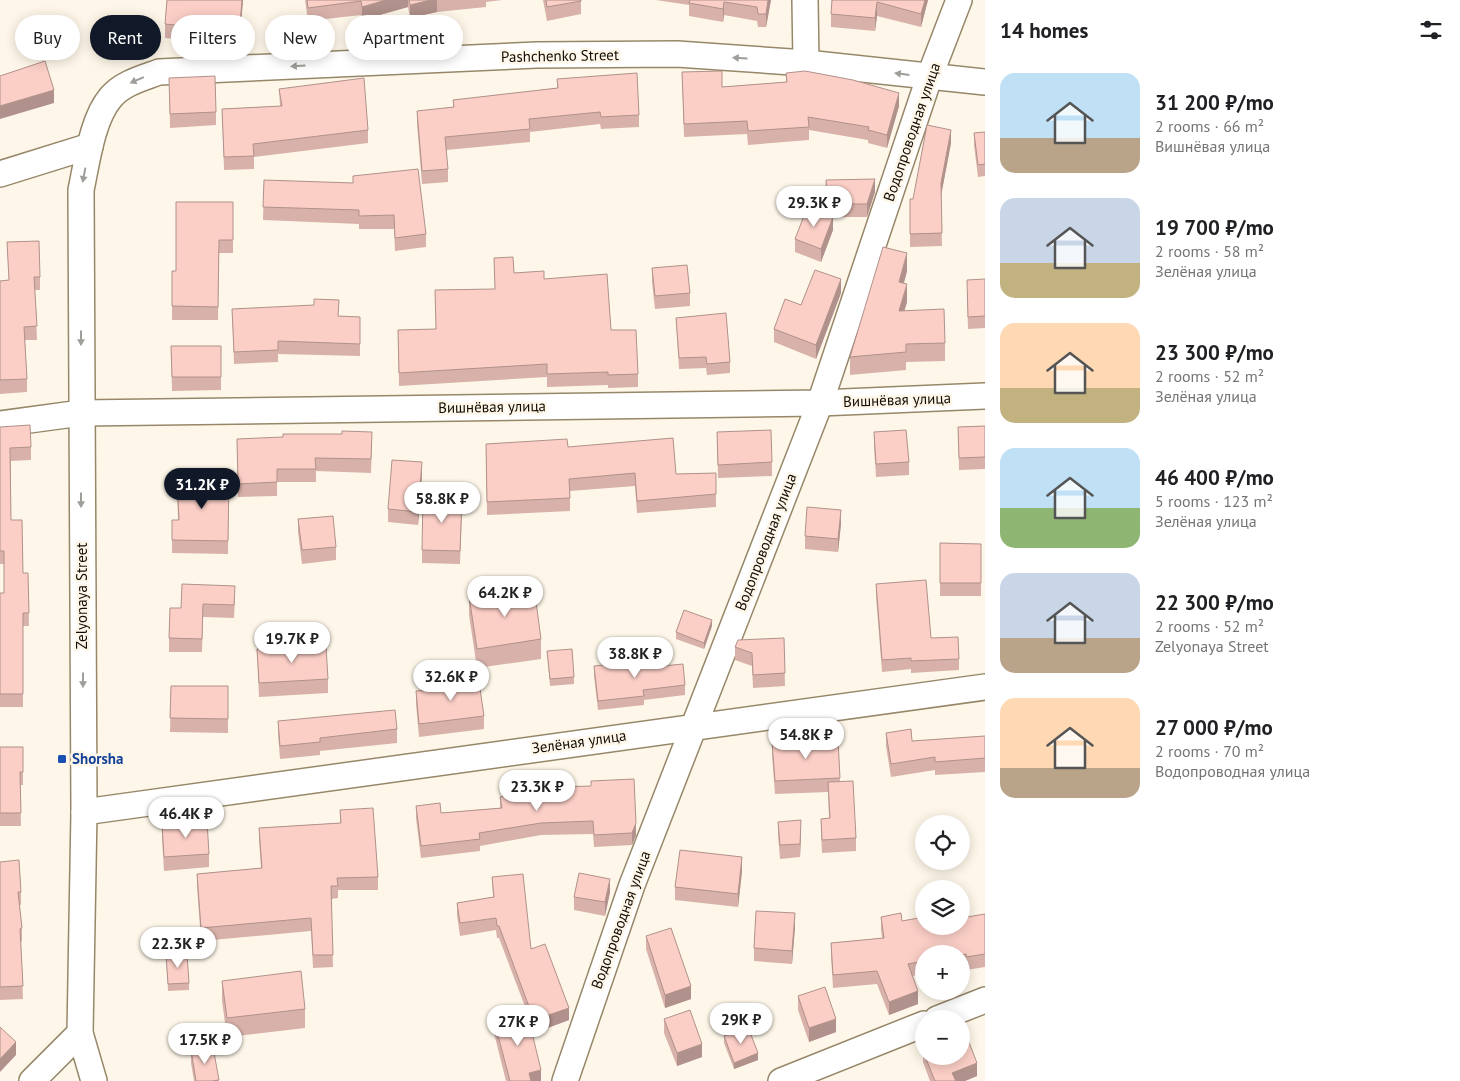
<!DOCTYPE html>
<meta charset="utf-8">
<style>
:root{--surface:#fff;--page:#f6f6f6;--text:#202124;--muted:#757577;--accent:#111827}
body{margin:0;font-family:"PT Sans",sans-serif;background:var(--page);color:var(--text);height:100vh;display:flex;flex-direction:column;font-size:19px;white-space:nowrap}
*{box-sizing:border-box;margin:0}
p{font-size:16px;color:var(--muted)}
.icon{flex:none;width:28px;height:28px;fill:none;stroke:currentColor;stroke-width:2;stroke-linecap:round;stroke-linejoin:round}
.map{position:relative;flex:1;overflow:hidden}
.side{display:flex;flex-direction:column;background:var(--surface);width:475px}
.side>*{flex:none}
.banner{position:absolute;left:15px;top:15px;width:475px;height:45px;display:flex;gap:10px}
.fabs{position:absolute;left:915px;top:815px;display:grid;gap:10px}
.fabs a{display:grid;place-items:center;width:55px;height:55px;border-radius:50%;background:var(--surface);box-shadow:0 2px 12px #0003;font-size:25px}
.price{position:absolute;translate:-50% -42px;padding:0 11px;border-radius:18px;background:#fff;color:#222;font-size:16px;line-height:32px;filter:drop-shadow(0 1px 2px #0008)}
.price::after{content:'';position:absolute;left:50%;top:30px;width:15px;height:11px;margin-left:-8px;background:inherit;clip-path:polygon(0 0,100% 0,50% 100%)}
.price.current{background:var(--accent);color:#fff}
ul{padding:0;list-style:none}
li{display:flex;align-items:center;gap:15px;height:125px;padding:0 15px}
li span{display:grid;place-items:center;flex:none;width:140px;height:100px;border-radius:15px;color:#555}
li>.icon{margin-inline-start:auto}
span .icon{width:60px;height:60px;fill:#fffc;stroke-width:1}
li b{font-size:21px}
h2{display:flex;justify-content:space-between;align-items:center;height:60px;padding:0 15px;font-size:21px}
.tag{padding:0 18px;border-radius:22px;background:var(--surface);box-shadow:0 2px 12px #0003;font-size:18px;line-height:45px}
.tag.current{background:var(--accent);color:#fff}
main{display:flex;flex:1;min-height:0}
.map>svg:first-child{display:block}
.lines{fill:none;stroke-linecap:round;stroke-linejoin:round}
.minor-casing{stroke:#978769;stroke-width:28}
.minor{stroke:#fff;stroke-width:25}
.wall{fill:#d8b2aa}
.shaded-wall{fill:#b0918b}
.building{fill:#fbcfc6;stroke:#b0918b}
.oneway{fill:#a09e9a}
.transit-dot{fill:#1a4fb4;stroke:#fef7e9;stroke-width:2}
.labels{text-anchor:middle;stroke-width:5;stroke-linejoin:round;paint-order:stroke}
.street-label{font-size:15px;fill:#120c03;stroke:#fef7e9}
.transit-label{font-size:15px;font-weight:bold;fill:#164399;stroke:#fef7e9;text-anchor:start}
</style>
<main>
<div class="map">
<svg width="985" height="1081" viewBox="0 0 985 1081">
<rect width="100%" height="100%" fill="#fef7e9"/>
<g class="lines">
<defs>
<g id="minor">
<polyline points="805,0 806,63"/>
<polyline points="0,174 90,146"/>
<polyline points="0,424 81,413 820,403 985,396"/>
<polyline points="84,812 985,687"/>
<polyline points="937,1019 985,1000"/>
<polyline points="80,1033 94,1081"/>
<path d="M32 1081 80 1033 84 812 81 190C87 162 92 119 111 97 123 83 143 78 159 72L537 55 677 54 806 63 985 82"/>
<polyline points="565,1081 632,885 820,403 929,78 959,0"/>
<polyline points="781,1081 924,1024"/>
</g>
</defs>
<use href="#minor" class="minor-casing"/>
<use href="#minor" class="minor"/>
</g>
<g class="wall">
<polygon points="167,0 243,0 240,37 196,33 195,40 165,38 165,24"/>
<polygon points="305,0 502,0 486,2 486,7 437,12 410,18 408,7 362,20 361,15 308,21"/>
<polygon points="543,0 581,0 581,14 547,21"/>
<polygon points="656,0 771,0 766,27 758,27 757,21 724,15 723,22 689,16 689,5"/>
<polygon points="832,0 928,0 921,27 877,16 875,31 831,27 831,14"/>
<polygon points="682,72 722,87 786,82 786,73 899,106 887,148 868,143 868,140 809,130 809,140 748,145 747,134 684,137"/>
<polygon points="169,78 216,112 216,125 170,128"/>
<polygon points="557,79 639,115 639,127 601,129 600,124 530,132 530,142 446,150 448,169 448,182 422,184 417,124 417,111 453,107 453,100 557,88"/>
<polygon points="279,89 368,130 368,143 254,157 254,169 224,170 222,109 280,106"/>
<polygon points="985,132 985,176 978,177 974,145 974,133"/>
<polygon points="951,143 941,195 942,246 910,247 910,199 913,199"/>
<polygon points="353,176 426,234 426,247 395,251 394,229 359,229 359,224 263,220 264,180 353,183"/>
<polygon points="826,180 875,192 867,217 833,217 833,230 821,262 795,252 795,239 827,215"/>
<polygon points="233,202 233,253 219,253 218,320 172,320 172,271 176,271"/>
<polygon points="7,242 40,277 40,290 35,290 37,340 25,340 27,379 27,392 0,394 0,281 9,280"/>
<polygon points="494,258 514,273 544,279 611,330 638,374 638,387 608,388 608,385 547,387 547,377 399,386 398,330 435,329 495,289"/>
<polygon points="652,268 690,293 690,306 655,309 652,282"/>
<polygon points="907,271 904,283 907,302 904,311 945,343 945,361 906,362 906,370 850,375 850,357"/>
<polygon points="985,279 985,328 968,329 967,292"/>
<polygon points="841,293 816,359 774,342 774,329 801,305"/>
<polygon points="232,309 339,316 360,317 360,356 278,354 278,362 234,364"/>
<polygon points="676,318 730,362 730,373 707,375 706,368 679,369"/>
<polygon points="171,346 221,346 221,390 172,391"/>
<polygon points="985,426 985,469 959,470 958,427"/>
<polygon points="0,427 31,447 31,460 11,461 11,520 23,573 28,573 29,626 23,626 23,707 0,707 0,593 4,593 4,564 0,564"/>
<polygon points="717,432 772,462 772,476 718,478"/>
<polygon points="874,432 909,462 909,475 876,477 874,446"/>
<polygon points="237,439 372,445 371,473 316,471 316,482 277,482 277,496 238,497"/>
<polygon points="486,444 568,447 676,474 716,473 716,507 637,513 635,486 570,491 570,511 487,515"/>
<polygon points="422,475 418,525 388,522 388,509"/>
<polygon points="229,478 228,554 172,553 172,520 178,520 177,479"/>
<polygon points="462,512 460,564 422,563 422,550"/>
<polygon points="298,519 336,547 336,560 302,564 298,532"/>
<polygon points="841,524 838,552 805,549 805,536"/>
<polygon points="940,543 981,544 981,596 940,596"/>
<polygon points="876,584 931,638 959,659 959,670 911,673 911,669 882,672 876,596"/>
<polygon points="469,596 541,639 541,659 477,668 469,615"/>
<polygon points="235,599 234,618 203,617 202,652 169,652 169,638 181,608"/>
<polygon points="712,626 704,649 676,639 676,632"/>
<polygon points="784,638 785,686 753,688 752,666 735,660 735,647"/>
<polygon points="257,649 328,679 328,693 259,697"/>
<polygon points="547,651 574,677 574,684 550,686"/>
<polygon points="594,666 641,668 685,685 685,695 644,700 644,705 598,710 594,676"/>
<polygon points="456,678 484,716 484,729 419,737 416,704 416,691 456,688"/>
<polygon points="171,686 228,686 228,733 170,732"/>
<polygon points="278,721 397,729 397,743 320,751 320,755 280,759 278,734"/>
<polygon points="886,733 912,741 985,736 985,772 935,775 935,770 891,777 886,746"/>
<polygon points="838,739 840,782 856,838 856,851 822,853 821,832 821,819 829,818 828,792 775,794 772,755 772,742"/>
<polygon points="0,747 23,747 23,785 20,785 21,826 0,826"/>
<polygon points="558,787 636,835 632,845 594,847 593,834 541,835 480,846 480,851 421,858 416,818 416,806 441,813 500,808 500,797"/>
<polygon points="340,810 378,877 378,890 338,890 338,898 331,899 333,967 313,968 311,931 201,941 197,886 197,874 261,868 259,840 259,828 340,823"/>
<polygon points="778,822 801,833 800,857 780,859 778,835"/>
<polygon points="162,824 209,854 209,867 164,871 162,837"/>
<polygon points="0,862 21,892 21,905 19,905 22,928 22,941 21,942 23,999 0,1000"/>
<polygon points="742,871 738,907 675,900 675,887"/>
<polygon points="492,877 531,949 569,1020 534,1033 528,1014 541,1081 506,1081 494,1033 494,1020 527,1012 499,938 497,938 496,930 460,936 457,915 457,903 493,897"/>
<polygon points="610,892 605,916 574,910 574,897"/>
<polygon points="985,914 985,967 966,970 966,967 961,968 961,954 924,954 924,974 912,976 918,1004 889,1015 877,984 833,988 831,956 831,943 882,938 881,930 881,917 902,921 924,926"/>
<polygon points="795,927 792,964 754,961 754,948"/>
<polygon points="646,936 691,999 665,1008 646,949"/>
<polygon points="166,955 189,983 189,990 168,991"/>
<polygon points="222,981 305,1009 305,1028 227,1037 222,1001"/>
<polygon points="798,996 836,1032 809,1042 798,1010"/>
<polygon points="664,1019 702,1057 677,1066 664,1033"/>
<polygon points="724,1036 758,1060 734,1069 724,1043"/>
<polygon points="213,1047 219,1081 194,1081 191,1063 191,1050"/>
<polygon points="923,1049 924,1049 924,1056 961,1056 977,1076 965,1081 930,1081 923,1062"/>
</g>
<g class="shaded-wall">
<polygon points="242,0 243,0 240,37 240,24"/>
<polygon points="386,0 408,0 408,7 362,20 362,7"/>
<polygon points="431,0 437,0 437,12 410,18 410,5"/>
<polygon points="768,0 771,0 766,27 766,14"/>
<polygon points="925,0 928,0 921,27 921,14"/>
<polygon points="724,2 724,15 723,22 723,9"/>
<polygon points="877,2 877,16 875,31 875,18"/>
<polygon points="54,90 54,103 0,119 0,106"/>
<polygon points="899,93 899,106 887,148 887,135"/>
<polygon points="951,130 951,143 941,196 941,183"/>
<polygon points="875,179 875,192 867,217 867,204"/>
<polygon points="833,217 833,230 821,262 821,249"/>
<polygon points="907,253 907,271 899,300 899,282"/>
<polygon points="841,279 841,293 816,359 816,345"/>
<polygon points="907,284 907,302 899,329 899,311"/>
<polygon points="422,462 422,475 418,525 418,512"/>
<polygon points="841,510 841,524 838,552 838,539"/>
<polygon points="712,620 712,626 704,649 704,643"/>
<polygon points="801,820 801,833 800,857 800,844"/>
<polygon points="636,823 636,835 632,845 632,833"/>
<polygon points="742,857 742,871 738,907 738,894"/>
<polygon points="610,879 610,892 605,916 605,902"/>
<polygon points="795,913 795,927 792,964 792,951"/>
<polygon points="691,986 691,999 665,1008 665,995"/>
<polygon points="918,991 918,1004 889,1015 889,1002"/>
<polygon points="569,1008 569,1020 534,1033 534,1020"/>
<polygon points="836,1019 836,1032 809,1042 809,1028"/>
<polygon points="16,1042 16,1055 0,1072 0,1059"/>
<polygon points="702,1044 702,1057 677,1066 677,1053"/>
<polygon points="758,1053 758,1060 734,1069 734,1063"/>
<polygon points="977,1063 977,1076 965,1081 952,1081 952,1073"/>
<polygon points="541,1070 541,1081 529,1081 529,1073"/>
</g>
<g class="building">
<polygon points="167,0 242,0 240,24 196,20 195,27 165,24"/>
<polygon points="307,0 386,0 362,7 361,1 308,8"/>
<polygon points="409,0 431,0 410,5"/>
<polygon points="546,0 581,0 581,1 547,7"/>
<polygon points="690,0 768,0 766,14 758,14 757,7 724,2 723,9 689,3"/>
<polygon points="832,0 925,0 921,14 877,2 875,18 831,14"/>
<polygon points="45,61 54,90 0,106 0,76"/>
<polygon points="722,71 722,87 787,82 786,73 805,71 853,80 899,93 887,135 868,130 869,127 808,117 809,127 748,131 747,121 684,124 682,72"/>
<polygon points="637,73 639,115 601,117 600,112 529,119 530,129 445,137 448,169 422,171 417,111 454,107 453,100 558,88 557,79"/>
<polygon points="215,76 216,112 170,114 169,78"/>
<polygon points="364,78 368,130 253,144 254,156 224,157 222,109 282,106 279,89"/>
<polygon points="927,125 951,130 941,183 942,233 910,234 910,199 913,199"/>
<polygon points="985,132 985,164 978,165 974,133"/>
<polygon points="418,169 426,234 395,238 394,215 359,216 359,210 263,207 264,180 353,183 353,176"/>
<polygon points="875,179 867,204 827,204 826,180"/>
<polygon points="176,202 233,202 233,240 219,240 218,307 172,306 172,271 176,271"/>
<polygon points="807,208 833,217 821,249 795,239"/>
<polygon points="39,241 40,277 34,277 37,326 24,327 27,379 0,380 0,281 9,280 7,242"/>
<polygon points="883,247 907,253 899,282 907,284 899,311 944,309 945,343 906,344 906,352 850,357"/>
<polygon points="513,257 514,273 544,271 544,279 607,274 611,330 636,330 638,374 608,375 608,372 547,374 547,364 399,373 398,330 436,329 435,290 495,289 494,258"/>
<polygon points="687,265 690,293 655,296 652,268"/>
<polygon points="815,270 841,279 816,345 774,329 785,299 801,305"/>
<polygon points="985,279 985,316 968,317 967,280"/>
<polygon points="314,299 339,300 338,316 360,317 360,344 278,341 278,350 234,352 232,309 314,305"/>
<polygon points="726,313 730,362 707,364 706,357 679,358 676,318"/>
<polygon points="171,346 221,346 221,377 172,377"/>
<polygon points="30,425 31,447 10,448 11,520 22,520 23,573 28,573 29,613 23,613 23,694 0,694 0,593 4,593 4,551 0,551 0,427"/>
<polygon points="985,426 985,457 959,458 958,427"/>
<polygon points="771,430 772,462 718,465 717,432"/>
<polygon points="906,430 909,462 876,464 874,432"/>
<polygon points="342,431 372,432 371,459 315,458 316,469 277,469 277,482 238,484 237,439 283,437 283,434 342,434"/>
<polygon points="673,438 676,474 716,473 716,494 637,501 635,473 569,479 570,498 487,502 486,444 567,439 568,447"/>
<polygon points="392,460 422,462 418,512 388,509"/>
<polygon points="229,478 228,541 172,540 172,520 179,520 177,479"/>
<polygon points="423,498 462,499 460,551 422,550"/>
<polygon points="807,507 841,510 838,539 805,536"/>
<polygon points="333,516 336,547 302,550 298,519"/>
<polygon points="940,543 981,544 981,583 940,583"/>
<polygon points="926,580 931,638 958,637 959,659 911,661 911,658 882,660 876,584"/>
<polygon points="182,584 235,586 234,605 203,604 202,639 169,638 170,608 181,608"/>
<polygon points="534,587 541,639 477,649 469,596"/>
<polygon points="684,610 712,620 704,643 676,632"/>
<polygon points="784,638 785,673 753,675 752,653 735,647 738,640"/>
<polygon points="326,646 328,679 259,683 257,649"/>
<polygon points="572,649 574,677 550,679 547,651"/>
<polygon points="640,661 641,668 683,664 685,685 643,690 644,696 598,701 594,666"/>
<polygon points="478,675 484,716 419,724 416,691 458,688 456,678"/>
<polygon points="171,686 228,686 228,719 170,718"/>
<polygon points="395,710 397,729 320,738 320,742 280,746 278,721"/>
<polygon points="911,729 912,741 985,736 985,758 935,762 935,757 891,764 886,733"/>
<polygon points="838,739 840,778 775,781 772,742"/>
<polygon points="0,747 23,747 23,772 20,772 21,813 0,813"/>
<polygon points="634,779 636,823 632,833 594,835 593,821 541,823 479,833 480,839 421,846 416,806 440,803 441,813 502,808 500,797 558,787 591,786 591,781"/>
<polygon points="853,781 856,838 822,840 821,819 830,818 828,782"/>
<polygon points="373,808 378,877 337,878 338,886 331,886 333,955 313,955 311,918 201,928 197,874 262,868 259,828 341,823 340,810"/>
<polygon points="801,820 800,844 780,845 778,822"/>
<polygon points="207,821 209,854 164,857 162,824"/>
<polygon points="680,850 742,857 738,894 675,887"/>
<polygon points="19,860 21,892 18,892 22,928 20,929 23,986 0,987 0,862"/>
<polygon points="579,873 610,879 605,902 574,897"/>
<polygon points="523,874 531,949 545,944 569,1008 534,1020 499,926 497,926 496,918 460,923 457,903 494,897 492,877"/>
<polygon points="756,911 795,913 792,951 754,948"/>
<polygon points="901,913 902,921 924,917 924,926 961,926 961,918 985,914 985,954 966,957 966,954 961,955 961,954 924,954 924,961 908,964 918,991 889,1002 877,971 833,975 831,943 884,938 881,917"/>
<polygon points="671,928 691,986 665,995 646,936"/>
<polygon points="187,954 189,983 168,984 166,955"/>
<polygon points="301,971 305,1009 227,1018 222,981"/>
<polygon points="825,987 836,1019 809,1028 798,996"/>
<polygon points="690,1010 702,1044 677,1053 664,1019"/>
<polygon points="527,1012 541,1070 529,1073 531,1081 510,1081 494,1020"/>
<polygon points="0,1027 16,1042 0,1059"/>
<polygon points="748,1027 758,1053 734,1063 724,1036"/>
<polygon points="965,1032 977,1063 952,1073 956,1081 935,1081 925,1056 961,1056 961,1034"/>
<polygon points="213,1047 219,1080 212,1081 196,1081 191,1050"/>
</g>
<defs><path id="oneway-solid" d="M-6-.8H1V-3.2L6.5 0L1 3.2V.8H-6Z" transform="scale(1.25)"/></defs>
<g class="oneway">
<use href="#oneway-solid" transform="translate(740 58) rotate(-176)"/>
<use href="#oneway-solid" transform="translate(298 66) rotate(177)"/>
<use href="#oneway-solid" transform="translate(902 74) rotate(-173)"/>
<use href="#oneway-solid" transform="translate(137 80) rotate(157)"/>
<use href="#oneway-solid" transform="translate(84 175) rotate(101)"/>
<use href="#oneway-solid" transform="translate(81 338) rotate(90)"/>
<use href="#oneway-solid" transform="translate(81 500) rotate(90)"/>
<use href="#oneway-solid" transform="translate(83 680) rotate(90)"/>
</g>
<rect class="transit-dot" x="57" y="754" width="10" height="10" rx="2.5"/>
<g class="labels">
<g class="street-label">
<text transform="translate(560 56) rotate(-1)" y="5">Pashchenko Street</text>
<text transform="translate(912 132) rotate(-71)" y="5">Водопроводная улица</text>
<text transform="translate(897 400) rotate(-2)" y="5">Вишнёвая улица</text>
<text transform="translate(492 407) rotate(-1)" y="5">Вишнёвая улица</text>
<text transform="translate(766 542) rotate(-69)" y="5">Водопроводная улица</text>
<text transform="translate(82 596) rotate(-90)" y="5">Zelyonaya Street</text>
<text transform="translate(579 742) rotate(-8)" y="5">Зелёная улица</text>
<text transform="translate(621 920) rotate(-70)" y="5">Водопроводная улица</text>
</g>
<g class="transit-label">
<text x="72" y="764">Shorsha</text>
</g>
</g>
</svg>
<div class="fabs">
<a><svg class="icon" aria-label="locate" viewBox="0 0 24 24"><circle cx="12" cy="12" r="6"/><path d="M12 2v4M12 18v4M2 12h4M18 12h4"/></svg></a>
<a><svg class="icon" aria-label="layers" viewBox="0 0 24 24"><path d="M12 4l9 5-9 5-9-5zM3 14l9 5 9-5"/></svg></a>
<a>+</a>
<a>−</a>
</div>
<b class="price" style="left:814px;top:228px">29.3K ₽</b>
<b class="price current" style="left:202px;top:510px">31.2K ₽</b>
<b class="price" style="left:442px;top:524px">58.8K ₽</b>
<b class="price" style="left:505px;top:618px">64.2K ₽</b>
<b class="price" style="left:292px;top:664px">19.7K ₽</b>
<b class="price" style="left:635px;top:679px">38.8K ₽</b>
<b class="price" style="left:451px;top:702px">32.6K ₽</b>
<b class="price" style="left:806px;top:760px">54.8K ₽</b>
<b class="price" style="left:537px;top:812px">23.3K ₽</b>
<b class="price" style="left:186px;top:839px">46.4K ₽</b>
<b class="price" style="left:178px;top:969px">22.3K ₽</b>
<b class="price" style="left:741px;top:1045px">29K ₽</b>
<b class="price" style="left:518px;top:1047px">27K ₽</b>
<b class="price" style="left:205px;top:1065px">17.5K ₽</b>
<div class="banner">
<a class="tag">Buy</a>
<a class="tag current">Rent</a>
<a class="tag">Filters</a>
<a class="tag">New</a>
<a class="tag">Apartment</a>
</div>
</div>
<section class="side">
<h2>14 homes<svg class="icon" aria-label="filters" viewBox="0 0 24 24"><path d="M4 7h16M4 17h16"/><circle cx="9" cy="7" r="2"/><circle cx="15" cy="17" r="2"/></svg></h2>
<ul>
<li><span style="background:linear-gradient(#bfe0f5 65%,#b9a48a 0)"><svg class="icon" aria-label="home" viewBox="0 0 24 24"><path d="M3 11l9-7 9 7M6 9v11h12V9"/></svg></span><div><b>31 200 ₽/mo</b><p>2 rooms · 66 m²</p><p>Вишнёвая улица</p></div></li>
<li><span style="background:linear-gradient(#c9d6e8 65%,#c2b280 0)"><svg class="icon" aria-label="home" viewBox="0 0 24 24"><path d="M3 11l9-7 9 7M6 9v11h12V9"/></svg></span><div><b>19 700 ₽/mo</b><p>2 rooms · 58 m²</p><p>Зелёная улица</p></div></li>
<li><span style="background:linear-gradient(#ffd9b3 65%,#c2b280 0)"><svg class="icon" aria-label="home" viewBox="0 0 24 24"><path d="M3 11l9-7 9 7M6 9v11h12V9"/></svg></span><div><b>23 300 ₽/mo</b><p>2 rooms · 52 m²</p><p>Зелёная улица</p></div></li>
<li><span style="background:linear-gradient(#bfe0f5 60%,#8fb573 0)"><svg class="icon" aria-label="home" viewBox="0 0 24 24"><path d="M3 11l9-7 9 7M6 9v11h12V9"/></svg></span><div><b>46 400 ₽/mo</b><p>5 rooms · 123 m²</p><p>Зелёная улица</p></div></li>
<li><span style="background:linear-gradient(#c9d6e8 65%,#b9a48a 0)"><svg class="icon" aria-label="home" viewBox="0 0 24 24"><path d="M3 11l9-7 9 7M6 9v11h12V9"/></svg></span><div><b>22 300 ₽/mo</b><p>2 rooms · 52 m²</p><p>Zelyonaya Street</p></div></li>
<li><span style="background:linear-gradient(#ffd9b3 70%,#b9a48a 0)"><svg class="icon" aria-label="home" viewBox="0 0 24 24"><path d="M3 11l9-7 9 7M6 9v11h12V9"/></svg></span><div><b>27 000 ₽/mo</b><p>2 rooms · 70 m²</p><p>Водопроводная улица</p></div></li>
</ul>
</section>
</main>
